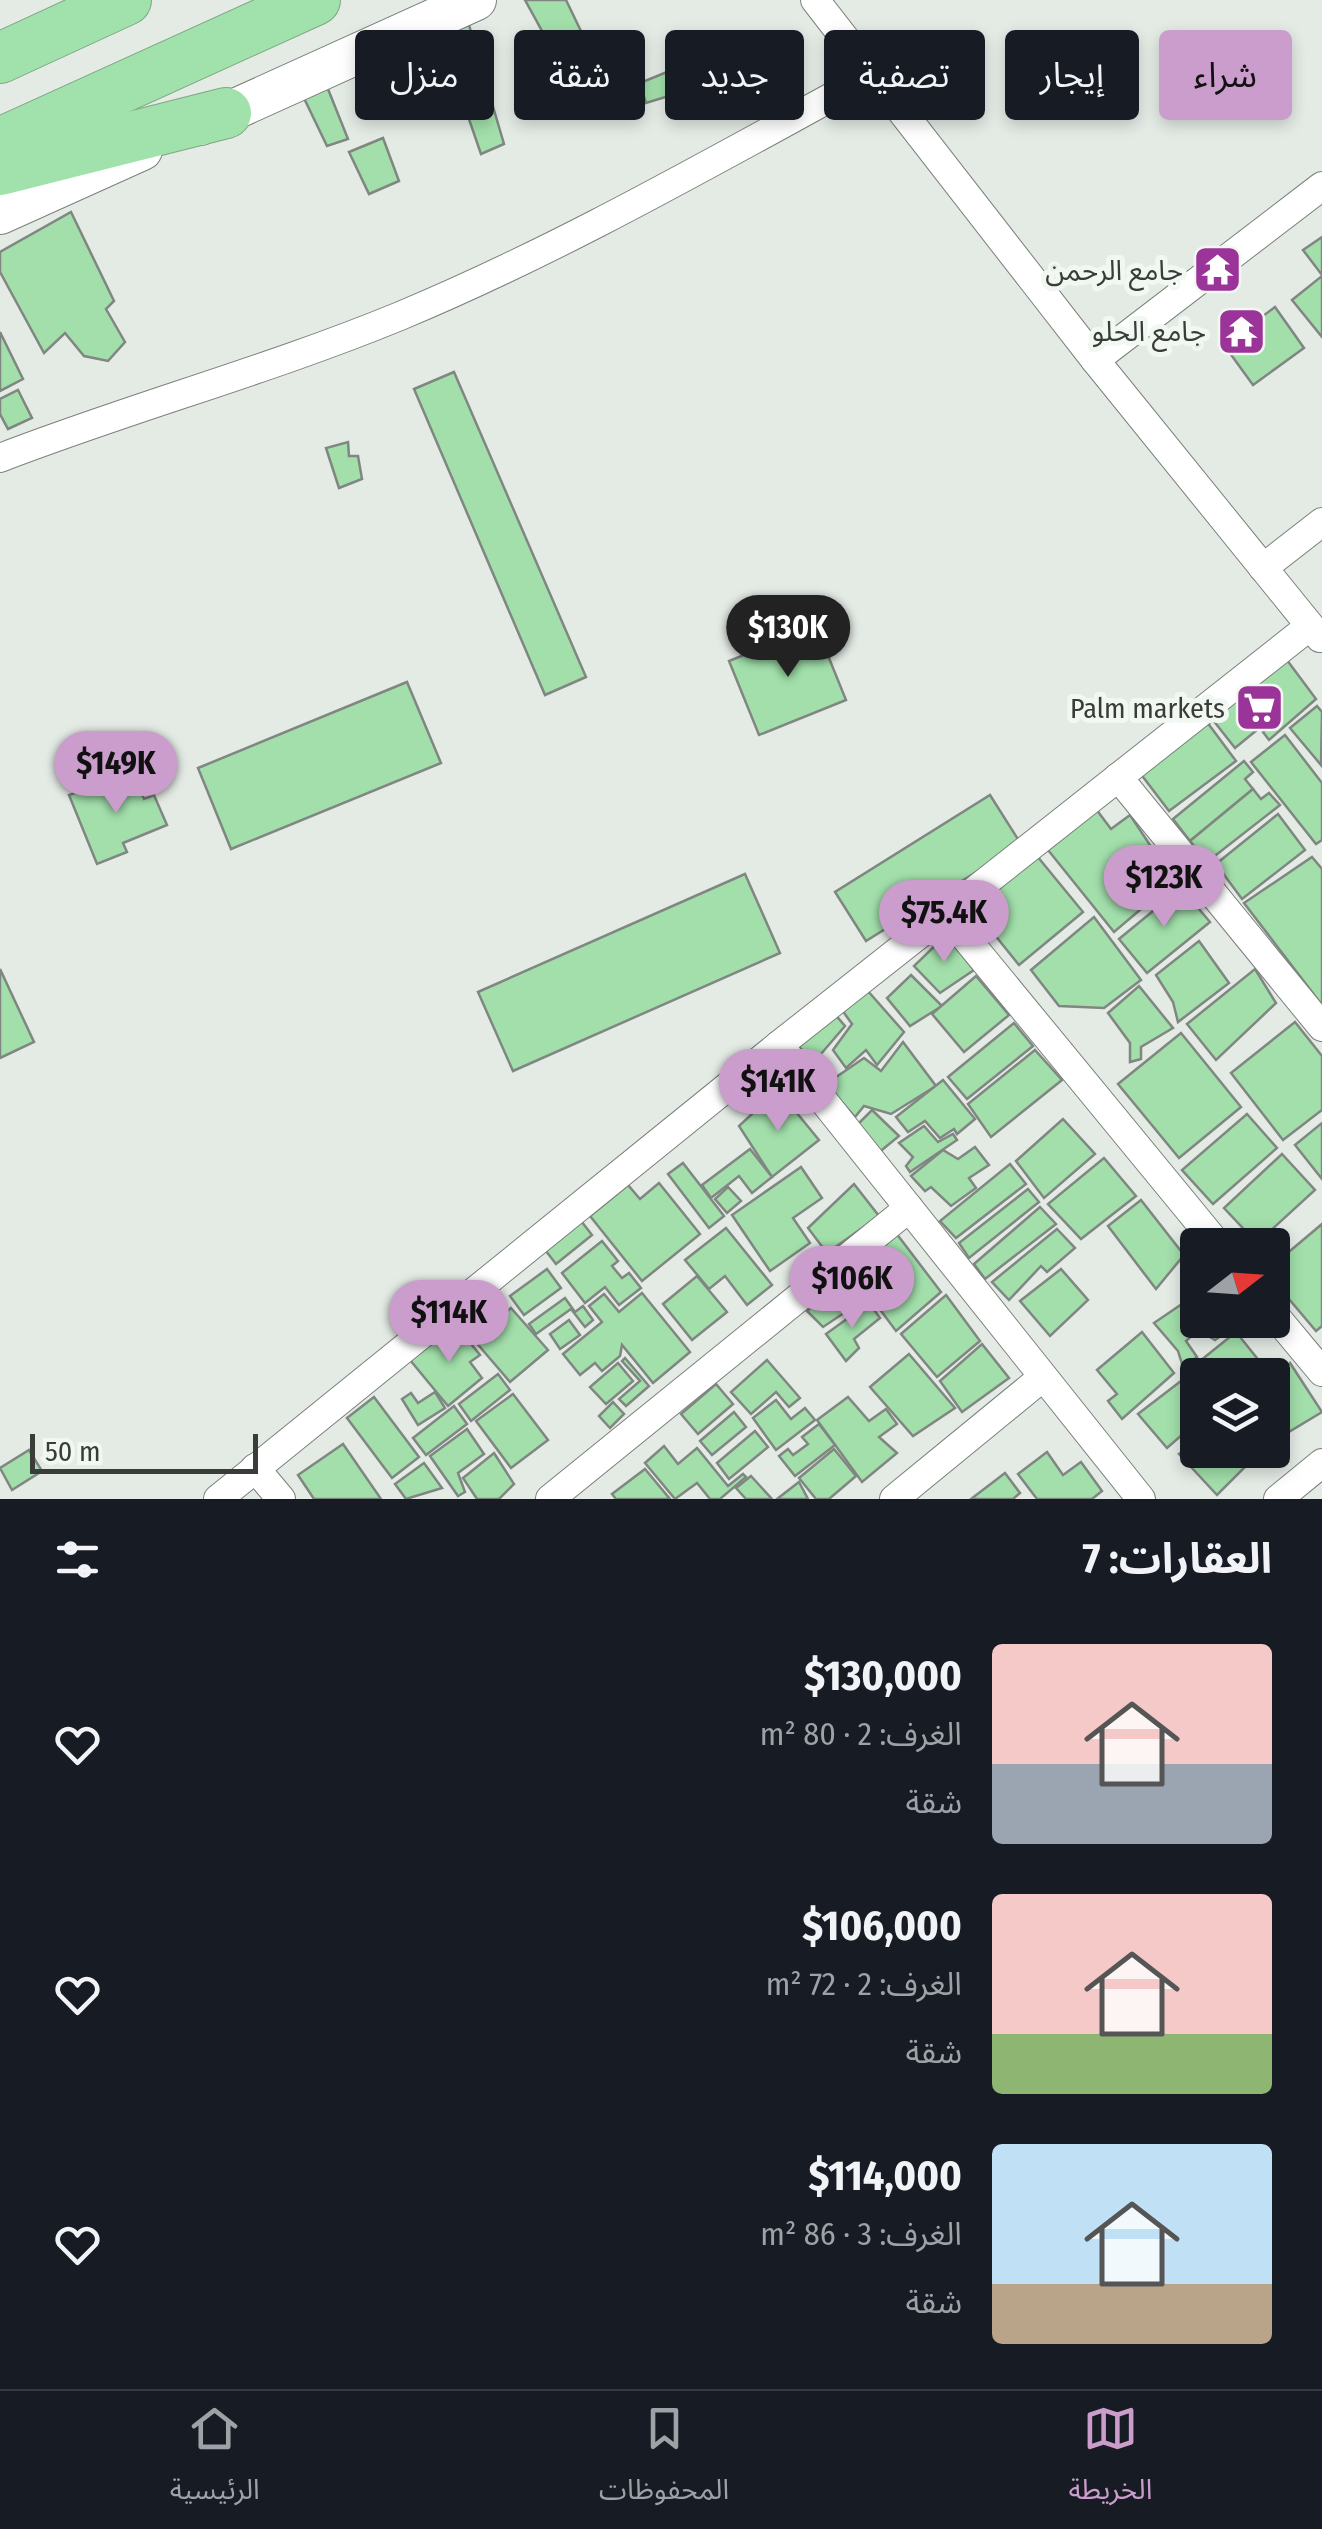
<!DOCTYPE html>
<html lang="ar">
<meta charset="utf-8">
<style>
:root{--surface:#171b24;--page:#242831;--text:#f1f3f6;--muted:#9ea1a6;--line:#363941;--accent:#ca9dcc}
body{margin:0;font-family:"Fira Sans Condensed","Noto Sans Arabic",sans-serif;background:var(--page);color:var(--text);direction:rtl;height:100vh;display:flex;flex-direction:column;font-size:38px;white-space:nowrap}
*{box-sizing:border-box;margin:0}
p{font-size:32px;color:var(--muted)}
.icon{flex:none;width:55px;height:55px;fill:none;stroke:currentColor;stroke-width:2;stroke-linecap:round;stroke-linejoin:round}
.map{position:relative;height:1499px;overflow:hidden;direction:ltr}
.drawer{display:flex;flex-direction:column;background:var(--surface);flex:1}
.drawer>*{flex:none}
.top-card{position:absolute;left:30px;top:30px;width:1262px;height:90px;direction:rtl;display:flex;gap:20px}
.needle{width:65px;rotate:73deg}
.tools{position:absolute;left:1180px;top:1228px;display:grid;gap:20px}
.tools a{display:grid;place-items:center;width:110px;height:110px;border-radius:10px;background:var(--surface);box-shadow:0 5px 15px #0003;font-size:50px}
.scale{position:absolute;left:30px;bottom:25px;width:228px;box-sizing:border-box;padding-left:10px;border:5px solid #393c39;border-top:0;font-size:28px;line-height:35px;white-space:nowrap;color:#393c39;-webkit-text-stroke:8px #f1f8f2;paint-order:stroke}
.price{position:absolute;translate:-50% -85px;padding:0 22px;border-radius:35px;background:var(--accent);color:#111;font-size:32px;line-height:65px;filter:drop-shadow(0 2px 5px #0008)}
.price::after{content:'';position:absolute;left:50%;top:60px;width:30px;height:22px;margin-left:-15px;background:inherit;clip-path:polygon(0 0,100% 0,50% 100%)}
.price.on{background:#222;color:#fff}
ul{padding:0;list-style:none}
li{display:flex;align-items:center;gap:30px;height:250px;padding:0 50px}
li span{display:grid;place-items:center;flex:none;width:280px;height:200px;border-radius:10px;color:#555}
li>.icon{margin-inline-start:auto}
span .icon{width:120px;height:120px;fill:#fffc;stroke-width:1}
li b{font-size:42px}
h2{display:flex;justify-content:space-between;align-items:center;height:120px;padding:0 50px;font-size:42px}
.chip{padding:0 35px;border-radius:10px;background:var(--surface);box-shadow:0 5px 15px #0003;font-size:35px;line-height:90px}
.chip.on{background:var(--accent);color:#111}
.tab-bar{display:flex;justify-content:space-around;align-items:center;height:140px;border-top:2px solid var(--line);background:var(--surface);font-size:28px;color:var(--muted)}
.tab-bar a{display:grid;justify-items:center;gap:5px}
.tab-bar .on{color:var(--accent)}
.map>svg:first-child{display:block}
.building{fill:#a2dfab;stroke:#808681;stroke-width:2.5}
.lines{fill:none;stroke-linecap:round;stroke-linejoin:round}
.street-casing{stroke:#7a807b;stroke-width:30}
.secondary-casing{stroke:#7a807b;stroke-width:42}
.highway-casing{stroke:#7da783;stroke-width:52}
.street{stroke:#fff;stroke-width:28}
.secondary{stroke:#fff;stroke-width:40}
.highway{stroke:#a1e1ab;stroke-width:50}
.labels{text-anchor:middle;stroke-width:10;stroke-linejoin:round;paint-order:stroke}
.poi-label{font-size:28px;fill:#393c39;stroke:#f1f8f2;text-anchor:end}
</style>
<div class="map">
<svg width="1322" height="1499" viewBox="0 0 1322 1499">
<rect width="100%" height="100%" fill="#e4ebe5"/>
<g class="building">
<polygon points="525,0 566,0 605,81 575,91"/>
<polygon points="469,25 504,144 481,154 440,35"/>
<polygon points="713,53 725,79 646,103 640,83"/>
<polygon points="326,84 348,139 327,146 301,92"/>
<polygon points="383,138 399,181 369,194 349,152"/>
<polygon points="71,212 114,301 106,309 125,342 108,361 84,356 65,333 44,353 0,272 0,252"/>
<polygon points="1322,237 1322,275 1303,250"/>
<polygon points="1322,276 1322,337 1292,300"/>
<polygon points="1275,307 1304,348 1253,385 1224,345"/>
<polygon points="0,332 23,379 0,391"/>
<polygon points="454,372 586,677 545,695 414,389"/>
<polygon points="18,390 32,418 8,429 0,414 0,399"/>
<polygon points="348,442 349,456 358,456 362,479 339,488 326,448"/>
<polygon points="816,626 846,700 759,735 729,661"/>
<polygon points="1281,652 1316,699 1269,740 1263,732 1269,725 1241,684"/>
<polygon points="407,682 441,763 231,849 198,768"/>
<polygon points="1237,693 1263,725 1235,748 1209,715"/>
<polygon points="1317,706 1322,712 1321,765 1290,728"/>
<polygon points="1207,722 1236,761 1169,811 1140,773"/>
<polygon points="1285,735 1322,783 1322,840 1316,844 1251,762"/>
<polygon points="1244,761 1253,772 1245,779 1253,789 1190,841 1173,819"/>
<polygon points="133,774 144,799 154,795 167,825 123,843 127,852 97,864 69,795"/>
<polygon points="1253,789 1261,799 1269,793 1280,805 1207,862 1190,841"/>
<polygon points="990,795 1021,844 866,941 835,892"/>
<polygon points="1096,809 1111,829 1130,815 1174,881 1114,932 1048,850"/>
<polygon points="1278,814 1305,850 1242,899 1216,864"/>
<polygon points="1037,856 1083,912 1019,965 973,908"/>
<polygon points="1312,857 1322,869 1322,1005 1244,903"/>
<polygon points="745,874 780,953 513,1071 478,992"/>
<polygon points="1181,888 1210,922 1147,973 1119,939"/>
<polygon points="1094,917 1141,980 1104,1008 1059,1006 1031,970"/>
<polygon points="946,935 974,970 940,993 914,966"/>
<polygon points="1199,941 1229,983 1178,1022 1173,1002 1156,975"/>
<polygon points="0,969 34,1042 0,1058"/>
<polygon points="1255,969 1276,1003 1216,1060 1187,1024"/>
<polygon points="911,975 942,1006 910,1026 887,998"/>
<polygon points="976,976 1009,1015 964,1052 932,1014"/>
<polygon points="1139,986 1173,1028 1141,1047 1141,1059 1130,1062 1130,1043 1108,1013"/>
<polygon points="867,990 904,1032 877,1065 866,1050 846,1068 833,1050 852,1024 842,1010"/>
<polygon points="833,1012 845,1026 814,1062 797,1045"/>
<polygon points="1295,1022 1322,1056 1322,1110 1283,1140 1231,1073"/>
<polygon points="1014,1023 1033,1046 967,1099 948,1077"/>
<polygon points="1181,1033 1241,1107 1179,1158 1118,1084"/>
<polygon points="903,1042 936,1086 891,1114 864,1106 855,1117 826,1084 864,1058 881,1071"/>
<polygon points="1035,1050 1062,1080 991,1137 968,1104"/>
<polygon points="943,1080 975,1119 957,1134 954,1129 940,1138 925,1121 908,1132 896,1117"/>
<polygon points="778,1090 819,1140 772,1177 739,1126"/>
<polygon points="872,1110 899,1136 877,1154 852,1130"/>
<polygon points="1247,1114 1277,1148 1213,1204 1182,1170"/>
<polygon points="1063,1119 1095,1154 1044,1198 1016,1161"/>
<polygon points="1322,1123 1322,1179 1295,1145"/>
<polygon points="924,1126 938,1142 953,1134 957,1140 910,1172 906,1166 913,1157 899,1143"/>
<polygon points="975,1147 989,1165 969,1178 976,1188 951,1206 931,1187 925,1191 911,1176 943,1150 958,1159"/>
<polygon points="750,1149 772,1177 752,1193 739,1176 711,1198 702,1185"/>
<polygon points="1282,1154 1315,1190 1257,1243 1224,1208"/>
<polygon points="1104,1158 1136,1196 1081,1239 1048,1204"/>
<polygon points="683,1163 724,1216 709,1228 668,1174"/>
<polygon points="1010,1164 1026,1184 956,1238 940,1221"/>
<polygon points="801,1167 822,1198 793,1218 810,1243 770,1271 732,1215"/>
<polygon points="659,1183 700,1234 642,1281 590,1216 628,1185 640,1199"/>
<polygon points="854,1184 879,1216 827,1253 808,1228"/>
<polygon points="728,1187 741,1201 727,1213 715,1199"/>
<polygon points="1028,1189 1039,1202 969,1258 959,1243"/>
<polygon points="1141,1200 1184,1255 1156,1289 1108,1226"/>
<polygon points="1040,1207 1056,1224 985,1279 974,1264"/>
<polygon points="578,1217 592,1235 556,1264 542,1246"/>
<polygon points="1322,1224 1322,1326 1316,1331 1272,1279 1272,1266"/>
<polygon points="726,1228 772,1285 747,1305 725,1276 709,1289 685,1260"/>
<polygon points="1057,1229 1075,1248 1047,1272 1041,1266 1009,1300 992,1282"/>
<polygon points="896,1233 941,1292 896,1331 852,1272"/>
<polygon points="602,1241 618,1261 612,1266 622,1278 629,1273 641,1288 619,1305 605,1287 585,1303 562,1273"/>
<polygon points="547,1269 561,1288 524,1315 510,1296"/>
<polygon points="1061,1269 1088,1300 1050,1336 1020,1301"/>
<polygon points="697,1276 727,1312 692,1340 663,1304"/>
<polygon points="850,1276 865,1299 823,1327 807,1311"/>
<polygon points="642,1293 690,1352 653,1383 622,1345 620,1356 602,1371 595,1363 580,1375 563,1354 602,1322 589,1306 604,1294 619,1312"/>
<polygon points="1198,1293 1198,1320 1227,1320 1233,1328 1215,1340 1198,1330 1186,1341 1197,1357 1183,1367 1178,1351 1154,1323"/>
<polygon points="946,1295 980,1341 937,1377 901,1334"/>
<polygon points="565,1298 575,1312 583,1306 593,1320 585,1327 571,1309 536,1334 529,1324"/>
<polygon points="869,1303 880,1318 854,1339 859,1348 846,1361 826,1334"/>
<polygon points="511,1308 548,1350 510,1382 474,1340"/>
<polygon points="569,1320 580,1335 560,1349 550,1334"/>
<polygon points="455,1324 480,1355 470,1362 482,1378 448,1406 410,1360"/>
<polygon points="1142,1332 1174,1373 1122,1419 1108,1401 1117,1394 1097,1370"/>
<polygon points="1236,1332 1269,1373 1198,1375 1198,1389 1185,1373"/>
<polygon points="982,1344 1009,1378 962,1412 940,1381"/>
<polygon points="909,1354 955,1408 913,1436 870,1387"/>
<polygon points="625,1358 649,1386 626,1406 619,1399 640,1381 622,1361"/>
<polygon points="767,1360 800,1398 789,1407 776,1392 751,1414 731,1392"/>
<polygon points="618,1363 633,1381 606,1404 590,1387"/>
<polygon points="1290,1363 1322,1412 1287,1433 1272,1414 1272,1380"/>
<polygon points="498,1374 510,1390 471,1421 459,1404"/>
<polygon points="1181,1381 1198,1401 1198,1421 1167,1448 1138,1414"/>
<polygon points="716,1384 733,1404 698,1434 681,1414"/>
<polygon points="435,1392 445,1408 418,1425 402,1399 411,1393 418,1403"/>
<polygon points="513,1394 548,1440 511,1468 476,1421"/>
<polygon points="374,1397 419,1457 392,1478 347,1418"/>
<polygon points="848,1397 869,1421 886,1409 897,1424 879,1437 897,1453 862,1482 817,1420"/>
<polygon points="776,1400 791,1419 805,1408 815,1420 776,1450 753,1418"/>
<polygon points="613,1402 624,1414 610,1428 599,1416"/>
<polygon points="454,1406 467,1424 426,1455 413,1438"/>
<polygon points="734,1412 746,1427 712,1455 700,1441"/>
<polygon points="819,1424 835,1445 795,1476 779,1456 788,1449 793,1455 808,1444 802,1437"/>
<polygon points="467,1429 484,1454 458,1473 465,1492 458,1496 430,1456"/>
<polygon points="755,1431 768,1447 729,1479 717,1463"/>
<polygon points="1198,1440 1198,1450 1240,1450 1250,1462 1217,1495 1179,1454"/>
<polygon points="343,1444 381,1499 314,1499 298,1475"/>
<polygon points="664,1446 678,1464 697,1448 728,1486 743,1474 746,1477 720,1499 710,1499 697,1483 675,1499 645,1463"/>
<polygon points="834,1449 856,1476 829,1499 816,1499 799,1478"/>
<polygon points="29,1450 42,1471 12,1490 0,1468"/>
<polygon points="1047,1452 1063,1475 1081,1462 1102,1491 1092,1499 1037,1499 1018,1474"/>
<polygon points="494,1453 514,1484 499,1499 477,1499 463,1478"/>
<polygon points="424,1463 442,1488 406,1499 395,1484"/>
<polygon points="645,1469 670,1499 616,1499 612,1494"/>
<polygon points="1005,1473 1020,1493 1013,1499 971,1499"/>
<polygon points="751,1476 772,1499 746,1499 736,1488"/>
<polygon points="799,1482 808,1499 777,1499"/>
</g>
<g class="lines">
<defs>
<g id="street">
<polyline points="815,0 1095,360 1320,638"/>
<polyline points="1095,360 1322,186"/>
<path d="M0 458C132 407 269 370 400 316 563 248 717 159 872 75"/>
<polyline points="1263,568 1322,522"/>
<polyline points="1118,777 1322,1027"/>
<polyline points="946,914 1218,1245"/>
<polyline points="779,1045 1141,1499"/>
<polyline points="1272,1312 1322,1372"/>
<polyline points="255,1468 281,1499"/>
<polyline points="218,1499 779,1045 1310,626"/>
<polyline points="550,1499 909,1208"/>
<polyline points="894,1499 1043,1377"/>
<polyline points="1278,1499 1322,1463"/>
</g>
<g id="secondary">
<polyline points="200,125 476,0"/>
<polyline points="0,214 142,150"/>
</g>
<g id="highway">
<polyline points="0,58 126,0"/>
<polyline points="0,143 315,0"/>
<polyline points="0,170 226,113"/>
</g>
</defs>
<use href="#street" class="street-casing"/>
<use href="#secondary" class="secondary-casing"/>
<use href="#highway" class="highway-casing"/>
<use href="#street" class="street"/>
<use href="#secondary" class="secondary"/>
<use href="#highway" class="highway"/>
</g>
<defs>
<symbol id="temple-square" viewBox="-11 -11 22 22"><rect x="-9" y="-9" width="18" height="18" rx="4" fill="#9b3498" stroke="#f1f8f2"/><path d="M0-6L5-2H3V0L6.5 2.5H4V6H1.5V3h-3V6H-4V2.5H-6.5L-3 0V-2H-5Z" fill="#fff"/></symbol>
<symbol id="supermarket-square" viewBox="-11 -11 22 22"><rect x="-9" y="-9" width="18" height="18" rx="4" fill="#9b3498" stroke="#f1f8f2"/><path d="M-6-5.5h2.5l.6 2H6L4.5 2H-2.5L-4.4-4H-6ZM-1.5 3.2a1.3 1.3 0 1 0 .1 0ZM3 3.2a1.3 1.3 0 1 0 .1 0Z" fill="#fff"/></symbol>
</defs>
<g fill-rule="evenodd">
<use href="#temple-square" x="1190" y="242" width="55" height="55"/>
<use href="#temple-square" x="1214" y="304" width="55" height="55"/>
<use href="#supermarket-square" x="1232" y="680" width="55" height="55"/>
</g>
<g class="labels">
<g class="poi-label">
<text x="1183" y="280">جامع الرحمن</text>
<text x="1206" y="341">جامع الحلو</text>
<text x="1225" y="718">Palm markets</text>
</g>
</g>
</svg>
<div class="tools">
<a><svg class="needle" viewBox="-14 -14 28 28"><path d="M0-13l5 13h-10z" fill="#e53935"/><path d="M0 13l5-13h-10z" fill="#9ea1a6"/></svg></a>
<a><svg class="icon" aria-label="layers" viewBox="0 0 24 24"><path d="M12 4l9 5-9 5-9-5zM3 14l9 5 9-5"/></svg></a>
</div>
<div class="scale">50 m</div>
<b class="price on" style="left:788px;top:680px">$130K</b>
<b class="price" style="left:116px;top:816px">$149K</b>
<b class="price" style="left:1164px;top:930px">$123K</b>
<b class="price" style="left:944px;top:965px">$75.4K</b>
<b class="price" style="left:778px;top:1134px">$141K</b>
<b class="price" style="left:852px;top:1331px">$106K</b>
<b class="price" style="left:449px;top:1365px">$114K</b>
<div class="top-card">
<a class="chip on">شراء</a>
<a class="chip">إيجار</a>
<a class="chip">تصفية</a>
<a class="chip">جديد</a>
<a class="chip">شقة</a>
<a class="chip">منزل</a>
</div>
</div>
<section class="drawer">
<h2>العقارات: 7<svg class="icon" aria-label="filters" viewBox="0 0 24 24"><path d="M4 7h16M4 17h16"/><circle cx="9" cy="7" r="2"/><circle cx="15" cy="17" r="2"/></svg></h2>
<ul>
<li><span style="background:linear-gradient(#f6c9c9 60%,#9aa5b1 0)"><svg class="icon" aria-label="home" viewBox="0 0 24 24"><path d="M3 11l9-7 9 7M6 9v11h12V9"/></svg></span><div><b>$130,000</b><p>الغرف: 2 · 80 m²</p><p>شقة</p></div><svg class="icon" aria-label="heart" viewBox="0 0 24 24"><path d="M12 20l-8-8c-3-5 5-10 8-4 3-6 11-1 8 4z"/></svg></li>
<li><span style="background:linear-gradient(#f6c9c9 70%,#8fb573 0)"><svg class="icon" aria-label="home" viewBox="0 0 24 24"><path d="M3 11l9-7 9 7M6 9v11h12V9"/></svg></span><div><b>$106,000</b><p>الغرف: 2 · 72 m²</p><p>شقة</p></div><svg class="icon" aria-label="heart" viewBox="0 0 24 24"><path d="M12 20l-8-8c-3-5 5-10 8-4 3-6 11-1 8 4z"/></svg></li>
<li><span style="background:linear-gradient(#bfe0f5 70%,#b9a48a 0)"><svg class="icon" aria-label="home" viewBox="0 0 24 24"><path d="M3 11l9-7 9 7M6 9v11h12V9"/></svg></span><div><b>$114,000</b><p>الغرف: 3 · 86 m²</p><p>شقة</p></div><svg class="icon" aria-label="heart" viewBox="0 0 24 24"><path d="M12 20l-8-8c-3-5 5-10 8-4 3-6 11-1 8 4z"/></svg></li>
</ul>
</section>
<nav class="tab-bar">
<a class="on"><svg class="icon" aria-label="map" viewBox="0 0 24 24"><path d="M3 6l6-2 6 2 6-2v14l-6 2-6-2-6 2zM9 4v14M15 6v14"/></svg>الخريطة</a>
<a><svg class="icon" aria-label="saved" viewBox="0 0 24 24"><path d="M7 4h10v16l-5-4-5 4z"/></svg>المحفوظات</a>
<a><svg class="icon" aria-label="home" viewBox="0 0 24 24"><path d="M3 11l9-7 9 7M6 9v11h12V9"/></svg>الرئيسية</a>
</nav>
